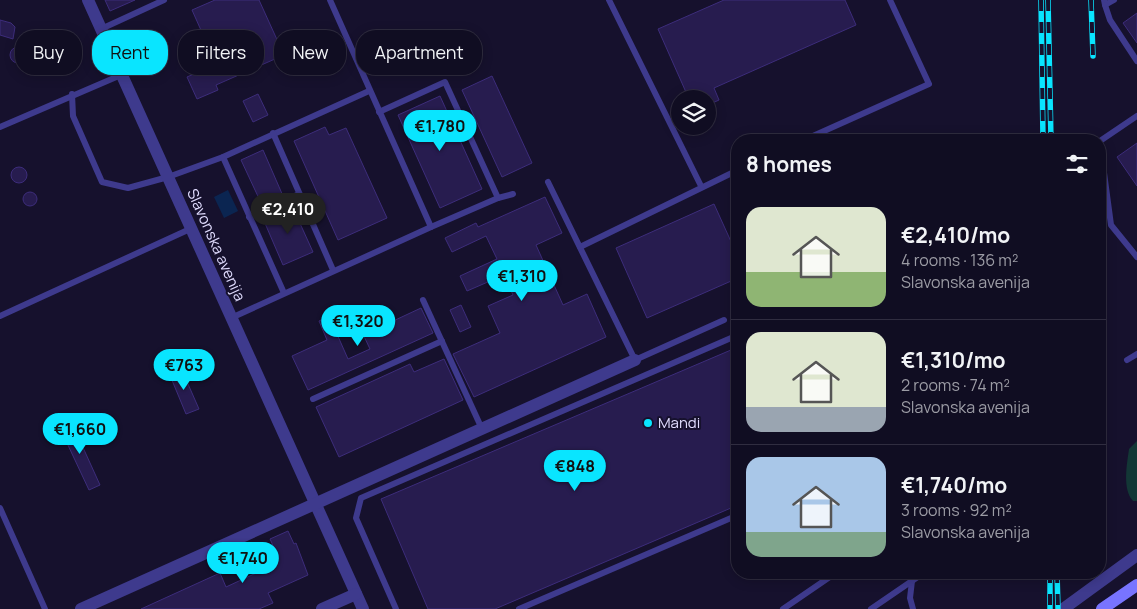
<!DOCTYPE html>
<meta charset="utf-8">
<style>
:root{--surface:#100d22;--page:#1e1b2f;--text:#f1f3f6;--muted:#9c9ca5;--line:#302d40;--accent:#09e5ff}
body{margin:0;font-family:Manrope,sans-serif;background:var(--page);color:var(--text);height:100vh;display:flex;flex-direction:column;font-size:19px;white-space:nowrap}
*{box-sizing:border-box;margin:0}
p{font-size:16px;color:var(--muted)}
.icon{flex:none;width:28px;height:28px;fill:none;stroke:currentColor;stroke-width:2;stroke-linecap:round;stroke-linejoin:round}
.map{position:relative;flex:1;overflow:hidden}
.details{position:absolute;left:731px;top:134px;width:375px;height:445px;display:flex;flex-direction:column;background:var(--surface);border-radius:20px;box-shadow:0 2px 12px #0003,0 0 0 1px var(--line)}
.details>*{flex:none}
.banner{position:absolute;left:15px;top:30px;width:475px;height:45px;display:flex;gap:10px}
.controls{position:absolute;left:671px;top:90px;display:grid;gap:10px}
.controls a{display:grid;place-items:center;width:45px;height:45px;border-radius:50%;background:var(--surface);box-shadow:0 2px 12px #0003,0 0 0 1px var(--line);font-size:25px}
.price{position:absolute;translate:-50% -42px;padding:0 11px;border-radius:18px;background:var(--accent);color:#111;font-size:16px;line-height:32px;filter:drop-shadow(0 1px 2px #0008)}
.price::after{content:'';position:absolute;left:50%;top:30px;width:15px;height:11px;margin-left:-8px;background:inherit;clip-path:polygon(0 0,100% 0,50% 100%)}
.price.on{background:#222;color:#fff}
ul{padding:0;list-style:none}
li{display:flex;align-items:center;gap:15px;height:125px;padding:0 15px}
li+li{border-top:1px solid var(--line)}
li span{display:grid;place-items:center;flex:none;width:140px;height:100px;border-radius:15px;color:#555}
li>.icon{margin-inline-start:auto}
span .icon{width:60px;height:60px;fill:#fffc;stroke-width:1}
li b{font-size:21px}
h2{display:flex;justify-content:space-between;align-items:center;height:60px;padding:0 15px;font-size:21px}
.tag{padding:0 18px;border-radius:20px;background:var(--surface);box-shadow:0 2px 12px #0003,0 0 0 1px var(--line);font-size:18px;line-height:45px}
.tag.on{background:var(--accent);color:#111}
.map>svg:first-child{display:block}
.green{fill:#133736}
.water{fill:#0b2551}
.building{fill:#271c4f;stroke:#3d2d7b}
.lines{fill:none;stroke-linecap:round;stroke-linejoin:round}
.service{stroke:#3e3a8d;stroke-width:6}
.minor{stroke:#3e3a8d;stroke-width:12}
.tertiary{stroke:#3e3a8d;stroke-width:12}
.secondary{stroke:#7874ff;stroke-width:12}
.rail-casing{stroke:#09e5ff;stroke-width:5.5}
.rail{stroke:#16112d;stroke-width:4;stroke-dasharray:11;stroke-linecap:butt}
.poi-dot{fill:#09e5ff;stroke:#16112d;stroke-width:2}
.labels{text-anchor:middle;stroke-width:4;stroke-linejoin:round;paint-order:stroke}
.street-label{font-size:15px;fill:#e1ddff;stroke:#16112d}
.poi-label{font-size:15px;fill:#e1ddff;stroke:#16112d;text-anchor:start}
</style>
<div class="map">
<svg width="1137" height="609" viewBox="0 0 1137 609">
<rect width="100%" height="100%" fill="#16112d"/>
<path class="green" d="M1137 441V501H1133C1122 489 1127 464 1129 449Z"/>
<polygon class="water" points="228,190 238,211 224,218 214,197"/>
<g class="building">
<polygon points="105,0 135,0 110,11"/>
<polygon points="215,0 259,0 284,55 216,85 218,90 197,99 187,77 216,64 192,10"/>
<polygon points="724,0 845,0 856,25 714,88 719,100 708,105 708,99 689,99 658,29"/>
<polygon points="1137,13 1137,43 1123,23"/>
<polygon points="0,20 11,23 15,27 13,39 0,35"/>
<circle cx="18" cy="55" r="8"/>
<polygon points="492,76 532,163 502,177 462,90"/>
<polygon points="258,94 268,115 253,122 243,101"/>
<polygon points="440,96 482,189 440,208 398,115"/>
<polygon points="325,127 329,135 346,128 387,218 338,240 294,141"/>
<polygon points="1137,143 1137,186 1117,157"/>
<polygon points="263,150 283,196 262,205 241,160"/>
<circle cx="19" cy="175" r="8"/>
<circle cx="30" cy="199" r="7"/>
<polygon points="545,197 562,233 536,245 563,305 587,294 606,337 474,397 453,354 500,333 488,306 513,295 504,275 467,291 460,276 497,259 486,236 452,252 445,238 476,223 478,227"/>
<polygon points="714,204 738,257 738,278 647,318 616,248"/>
<polygon points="288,205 290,210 293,208 313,252 283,265 264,221 268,219 266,215"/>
<polygon points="461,305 471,327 460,332 450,310"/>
<polygon points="421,308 433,333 308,390 292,356 327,340 319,321 329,316 348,359 370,349 362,332 380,324 377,318 387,313 391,322"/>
<polygon points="738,347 738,505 495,609 428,609 381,499"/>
<polygon points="444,359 463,400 339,457 316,407 410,364 414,372"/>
<polygon points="181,368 199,409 186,414 169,373"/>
<polygon points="71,421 100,485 89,490 59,426"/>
<polygon points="288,531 294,544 296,543 308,575 268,593 273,603 259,609 141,609 220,573 226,587 267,568 263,558 276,552 270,539"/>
</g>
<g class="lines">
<g class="service">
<polyline points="609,0 701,186"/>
<polyline points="1104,0 1105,5 1114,0"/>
<polyline points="1105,5 1110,20 1137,61"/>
<polyline points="101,29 164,0"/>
<polyline points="72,94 73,116 102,182 128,188 168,177 223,157 369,91"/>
<polyline points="379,112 445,82 498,198"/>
<polyline points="0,127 121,75"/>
<polyline points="273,133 333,270"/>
<polyline points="804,140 929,84 890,0"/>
<polyline points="1100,141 1137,116"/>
<polyline points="1100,143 1111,225 1137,257"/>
<polyline points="223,157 284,293"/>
<polyline points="548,182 635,360 724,320"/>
<polyline points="249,217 299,194"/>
<polyline points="431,227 498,198 513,194"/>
<polyline points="580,247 738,170"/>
<polyline points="423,300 482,429"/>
<polyline points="0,316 190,229"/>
<polyline points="231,318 431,227 330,0"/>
<polyline points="1127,360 1137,354"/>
<polyline points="313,399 442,341"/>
<polyline points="0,508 45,609"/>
<polyline points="912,581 910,598 913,609"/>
<polyline points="396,609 356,518 361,498 738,335"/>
<polyline points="519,609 738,515"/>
<polyline points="783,609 837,572"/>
<polyline points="871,609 925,572"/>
</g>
<g class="minor">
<polyline points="88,0 363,609"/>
<polyline points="81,609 635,360"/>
<polyline points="322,609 356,594"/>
</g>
<polyline class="tertiary" points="1063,609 1137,555"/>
<polyline class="secondary" points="1102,609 1137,585"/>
<defs>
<g id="rail">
<polyline points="1041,0 1043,140"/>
<polyline points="1048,0 1051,140"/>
<polyline points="1091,0 1093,56"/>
<polyline points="1050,572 1050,609"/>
<polyline points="1057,572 1058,609"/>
</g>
</defs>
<use href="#rail" class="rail-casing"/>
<use href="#rail" class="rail"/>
</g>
<circle class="poi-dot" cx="648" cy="423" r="5"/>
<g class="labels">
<g class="street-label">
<text transform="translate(216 245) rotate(66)" y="5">Slavonska avenija</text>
</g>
<g class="poi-label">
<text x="658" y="428">Mandi</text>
</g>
</g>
</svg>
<div class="controls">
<a><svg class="icon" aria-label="layers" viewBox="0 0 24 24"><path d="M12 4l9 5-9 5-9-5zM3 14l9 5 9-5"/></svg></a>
</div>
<b class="price" style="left:440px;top:152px">€1,780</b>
<b class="price on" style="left:288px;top:235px">€2,410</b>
<b class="price" style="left:522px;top:302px">€1,310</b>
<b class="price" style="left:358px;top:347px">€1,320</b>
<b class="price" style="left:184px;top:391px">€763</b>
<b class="price" style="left:80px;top:455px">€1,660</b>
<b class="price" style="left:575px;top:492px">€848</b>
<b class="price" style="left:243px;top:584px">€1,740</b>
<div class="banner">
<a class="tag">Buy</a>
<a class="tag on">Rent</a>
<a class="tag">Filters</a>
<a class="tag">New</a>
<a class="tag">Apartment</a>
</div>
<section class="details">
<h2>8 homes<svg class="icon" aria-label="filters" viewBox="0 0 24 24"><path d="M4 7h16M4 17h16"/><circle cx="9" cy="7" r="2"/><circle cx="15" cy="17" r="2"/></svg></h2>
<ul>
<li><span style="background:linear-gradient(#dfe7d0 65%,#8fb573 0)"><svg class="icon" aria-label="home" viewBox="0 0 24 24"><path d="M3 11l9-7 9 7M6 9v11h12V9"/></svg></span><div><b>€2,410/mo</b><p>4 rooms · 136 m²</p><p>Slavonska avenija</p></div></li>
<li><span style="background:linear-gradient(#dfe7d0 75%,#9aa5b1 0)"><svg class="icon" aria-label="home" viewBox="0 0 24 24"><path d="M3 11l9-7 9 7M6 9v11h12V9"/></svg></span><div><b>€1,310/mo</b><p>2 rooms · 74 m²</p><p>Slavonska avenija</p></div></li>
<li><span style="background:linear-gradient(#a9c7e8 75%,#7fa58c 0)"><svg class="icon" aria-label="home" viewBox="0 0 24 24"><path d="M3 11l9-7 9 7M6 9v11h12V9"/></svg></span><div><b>€1,740/mo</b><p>3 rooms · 92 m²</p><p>Slavonska avenija</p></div></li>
</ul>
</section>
</div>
